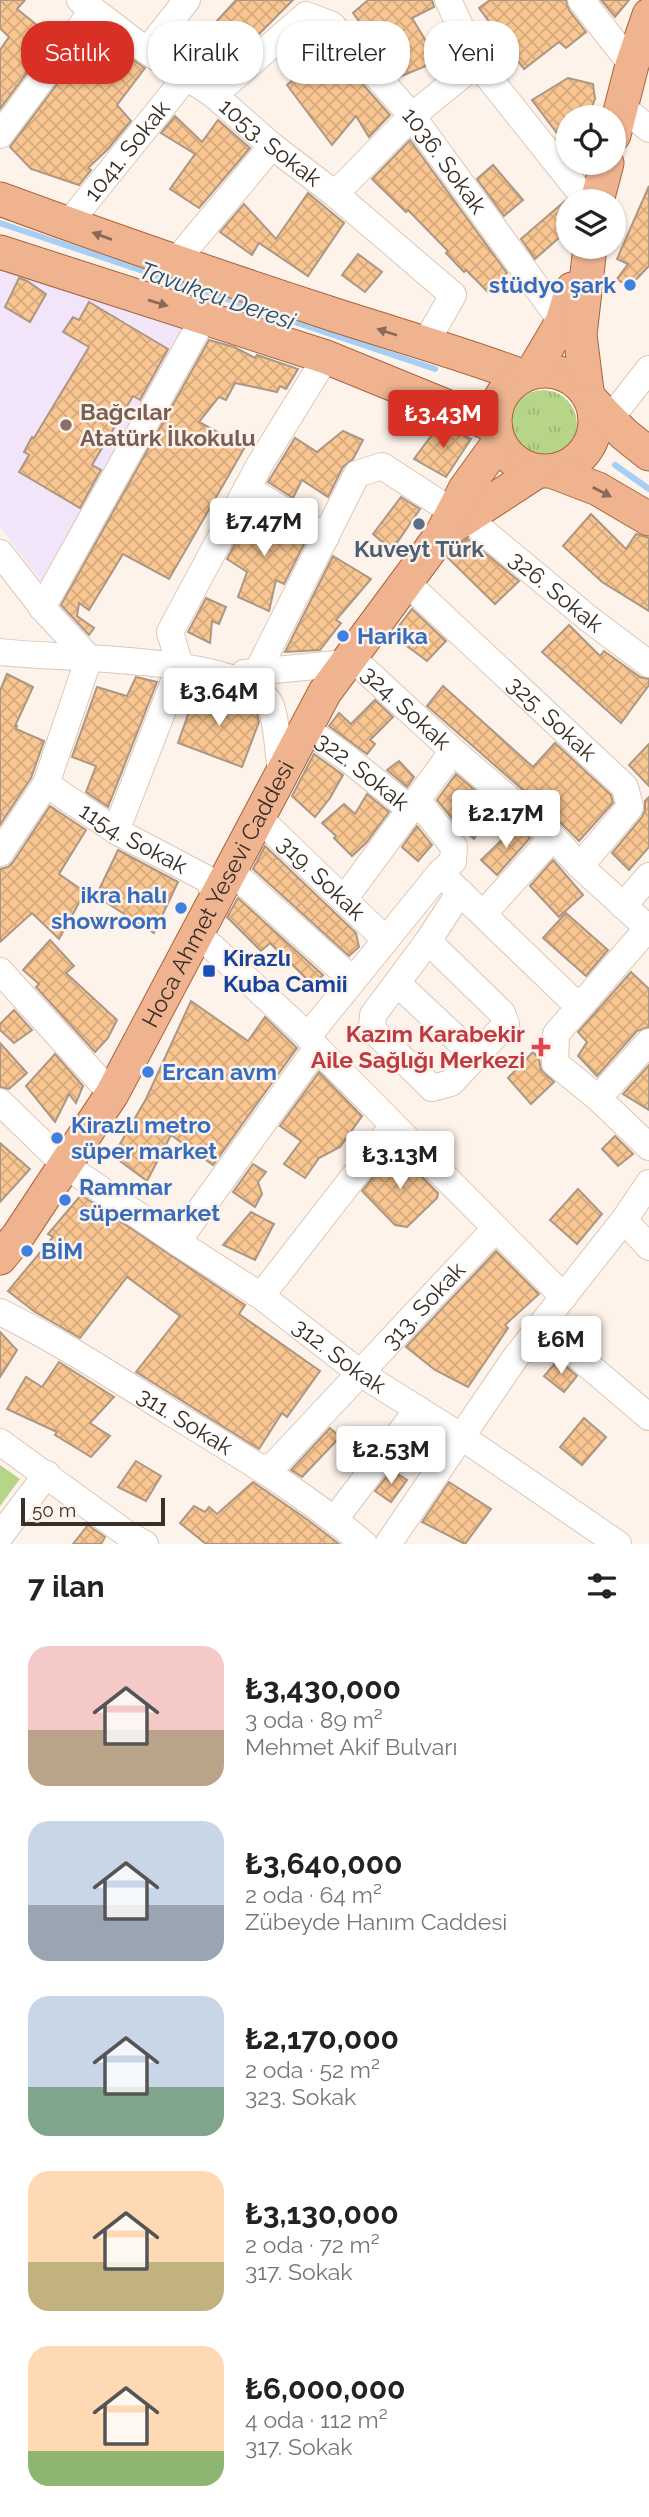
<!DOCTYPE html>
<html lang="tr">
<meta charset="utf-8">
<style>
:root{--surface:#fff;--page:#f6f6f6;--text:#222;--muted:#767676;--accent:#d93025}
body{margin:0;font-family:Raleway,sans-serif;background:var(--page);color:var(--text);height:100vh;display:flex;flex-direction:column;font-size:26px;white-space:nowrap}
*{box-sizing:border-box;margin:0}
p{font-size:23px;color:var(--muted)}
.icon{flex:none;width:38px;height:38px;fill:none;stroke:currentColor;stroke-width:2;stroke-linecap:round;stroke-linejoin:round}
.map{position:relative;height:1544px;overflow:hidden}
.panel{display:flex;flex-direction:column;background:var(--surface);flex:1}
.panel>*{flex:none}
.banner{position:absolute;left:21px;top:21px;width:607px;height:63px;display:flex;gap:14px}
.controls{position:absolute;left:556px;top:105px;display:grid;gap:14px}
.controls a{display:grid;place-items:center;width:70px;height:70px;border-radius:50%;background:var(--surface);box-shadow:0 2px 5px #0004;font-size:35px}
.scale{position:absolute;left:21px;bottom:18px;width:144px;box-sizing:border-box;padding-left:7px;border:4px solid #382f27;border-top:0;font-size:19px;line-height:24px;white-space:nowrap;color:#382f27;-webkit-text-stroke:5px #fdf3eb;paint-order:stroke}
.price{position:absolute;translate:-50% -60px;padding:0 16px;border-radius:7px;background:#fff;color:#222;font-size:23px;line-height:46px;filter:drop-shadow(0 2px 4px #0008)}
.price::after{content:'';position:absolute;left:50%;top:42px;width:21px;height:16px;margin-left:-10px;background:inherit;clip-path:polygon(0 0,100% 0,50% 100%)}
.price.current{background:var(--accent);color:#fff}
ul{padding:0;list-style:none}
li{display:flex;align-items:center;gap:21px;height:175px;padding:0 28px}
li span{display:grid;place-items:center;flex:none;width:196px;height:140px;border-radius:21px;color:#555}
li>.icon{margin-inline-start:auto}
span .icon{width:84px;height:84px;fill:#fffc;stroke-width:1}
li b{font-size:30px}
h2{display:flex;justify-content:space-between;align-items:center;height:84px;padding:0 28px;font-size:30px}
.tag{padding:0 24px;border-radius:28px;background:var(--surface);box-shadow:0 2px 5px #0004;font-size:24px;line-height:63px}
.tag.current{background:var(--accent);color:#fff}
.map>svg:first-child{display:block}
.education{fill:#f3e5f9}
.grass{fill:url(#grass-tufts)}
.park{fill:#b7d589}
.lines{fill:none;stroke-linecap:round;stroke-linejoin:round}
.stream{stroke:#a7cef3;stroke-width:6}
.building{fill:url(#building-cross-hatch);stroke:#ab9783;stroke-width:2}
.minor-casing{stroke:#dec7b4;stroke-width:28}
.major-casing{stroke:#a8643b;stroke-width:35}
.minor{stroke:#fff;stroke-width:26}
.major{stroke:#efb390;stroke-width:33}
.oneway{fill:#8a6a56}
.shop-dot{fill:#3f7fe0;stroke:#fdf3eb;stroke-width:2.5}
.education-dot{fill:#8d6e63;stroke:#fdf3eb;stroke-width:2.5}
.service-dot{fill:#5c6f8a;stroke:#fdf3eb;stroke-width:2.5}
.transit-dot{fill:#1a4fb4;stroke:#fdf3eb;stroke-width:2.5}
.health-dot{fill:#e0444e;stroke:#fdf3eb;stroke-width:2.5}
.labels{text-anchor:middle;stroke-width:5;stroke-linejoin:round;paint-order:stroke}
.street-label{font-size:23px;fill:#382f27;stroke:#fdf3eb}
.shop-label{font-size:23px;font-weight:bold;fill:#366cbe;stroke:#fdf3eb;text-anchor:start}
.education-label{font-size:23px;font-weight:bold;fill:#785e54;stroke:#fdf3eb;text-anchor:start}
.service-label{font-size:23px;font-weight:bold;fill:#4e5e75;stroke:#fdf3eb}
.transit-label{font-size:23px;font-weight:bold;fill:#164399;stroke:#fdf3eb;text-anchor:start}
.health-label{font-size:23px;font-weight:bold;fill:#be3a42;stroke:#fdf3eb;text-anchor:end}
.water-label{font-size:24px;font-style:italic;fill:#205078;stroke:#fdf3eb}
</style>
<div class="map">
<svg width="649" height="1544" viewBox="0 0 649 1544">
<defs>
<pattern id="grass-tufts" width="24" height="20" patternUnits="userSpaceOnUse" patternTransform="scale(1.75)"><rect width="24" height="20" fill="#b7d589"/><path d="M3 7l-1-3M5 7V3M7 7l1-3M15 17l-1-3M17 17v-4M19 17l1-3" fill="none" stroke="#9eb776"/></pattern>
<pattern id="building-cross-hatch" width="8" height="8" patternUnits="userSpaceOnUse" patternTransform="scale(1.75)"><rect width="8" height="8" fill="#f9c591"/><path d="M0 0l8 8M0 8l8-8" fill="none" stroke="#d6aa7d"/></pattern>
</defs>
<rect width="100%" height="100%" fill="#fdf3eb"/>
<polygon class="education" points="0,259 189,323 44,584 0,527"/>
<circle class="grass" cx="543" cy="424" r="34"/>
<polygon class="park" points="0,1465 20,1479 0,1506"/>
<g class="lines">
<g class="stream">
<polyline points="0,223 435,369"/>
<polyline points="615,465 649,489"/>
</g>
</g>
<g class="building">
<polygon points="0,0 25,0 17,9 53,38 0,109 0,50 9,37 0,28"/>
<polygon points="236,0 293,0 254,39 216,22"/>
<polygon points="368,0 432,0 434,7 412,18 438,61 399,77 353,13"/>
<polygon points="490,0 566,0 569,10 586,32 566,48 559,42 524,69 479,8"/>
<polygon points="601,0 629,0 615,17"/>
<polygon points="90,40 106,43 114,64 123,53 145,68 117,105 131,121 108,149 88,168 91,170 79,185 31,169 10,147"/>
<polygon points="329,46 390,115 369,137 356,116 332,145 287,85 315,62 308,54"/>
<polygon points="568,78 593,84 595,99 588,117 569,117 569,149 532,100"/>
<polygon points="175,116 202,142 218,120 250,148 199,208 170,189 195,154 161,133"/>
<polygon points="410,140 507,273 488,292 466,270 464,272 446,253 448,251 408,210 406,212 372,179"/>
<polygon points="493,165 523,200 504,216 477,179"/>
<polygon points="649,186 649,266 629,287 617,279 628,264 617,259"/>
<polygon points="308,193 344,223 308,276 259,243 252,255 220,232 244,204 276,239"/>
<polygon points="566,200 569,203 569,222 561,236 535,259 521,239"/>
<polygon points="358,254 382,272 365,292 342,275"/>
<polygon points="19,278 27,281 46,294 30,322 5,307"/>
<polygon points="89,302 168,349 140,400 133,396 92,465 101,470 80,508 19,472 29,455 24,452 32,437 34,438 89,347 63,332 73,317 79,320"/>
<polygon points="209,340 234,347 255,358 257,355 298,369 286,389 280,386 277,392 235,383 226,400 219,397 199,422 245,447 169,579 123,554 89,610 79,603 77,616 94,628 89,635 61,605"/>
<polygon points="440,424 471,439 446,477 414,459"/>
<polygon points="343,431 363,440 353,459 343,467 328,497 302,480 293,498 268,482 295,438 317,452"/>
<polygon points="401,497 420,509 392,550 373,534"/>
<polygon points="253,510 305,542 284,584 276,580 269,611 238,597 247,572 227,559"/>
<polygon points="591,514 626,549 636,534 649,538 649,611 602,582 563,546"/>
<polygon points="468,539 519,581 495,604 448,558 456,547"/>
<polygon points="333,556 371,579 336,620 341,623 320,650 285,652"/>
<polygon points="206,598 226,607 219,624 212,621 210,643 188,632"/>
<polygon points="412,609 446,641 427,661 392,635"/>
<polygon points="569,625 600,656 604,651 640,677 649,679 649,685 621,723 542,652"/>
<polygon points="7,674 33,687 15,726 17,726 16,729 44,741 31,778 0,825 0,691"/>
<polygon points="136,677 157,682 108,807 86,792 96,766 72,757 97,687 127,696"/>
<polygon points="443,686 533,767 555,743 611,795 613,803 579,841 563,825 427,706"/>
<polygon points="197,689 257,713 259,722 242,767 178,743"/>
<polygon points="375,700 393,717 370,740 375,744 367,754 329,726 339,713 351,724"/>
<polygon points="649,744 649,786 629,765"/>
<polygon points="314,754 343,775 330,798 315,817 292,796"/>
<polygon points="399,761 414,777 407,787 387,770"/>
<polygon points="456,774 476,791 471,796 488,816 474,839 454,821 437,800"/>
<polygon points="367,794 389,812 366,843 352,856 334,838 336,836 322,823 344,804 355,814"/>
<polygon points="649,797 649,847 629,870 612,853 642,817 645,810 645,801"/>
<polygon points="50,806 86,830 59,874 85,892 59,939 32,913 0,942 0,869 8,867 13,862"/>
<polygon points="417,826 432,845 418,861 402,847"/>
<polygon points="516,826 530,838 497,875 481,860"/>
<polygon points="265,846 356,933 359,947 349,956 253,869"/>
<polygon points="118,850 178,882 154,933 96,896"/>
<polygon points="553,860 583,895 559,917 530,886"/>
<polygon points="238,898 323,975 313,985 270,943 261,951 227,917"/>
<polygon points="566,913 608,950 586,976 543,938"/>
<polygon points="50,940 74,966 66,973 117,1020 108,1038 95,1052 36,987 39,984 23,970"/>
<polygon points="631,972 649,989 649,1027 637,1031 597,1076 578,1056 587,1042 578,1032"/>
<polygon points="191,1001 248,1041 265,1017 297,1048 213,1165 171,1135 147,1181 113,1156 146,1099"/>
<polygon points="14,1010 32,1030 14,1043 0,1030 0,1024"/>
<polygon points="0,1043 27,1073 9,1089 0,1087"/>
<polygon points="533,1052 539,1059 541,1070 554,1082 531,1104 508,1078"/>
<polygon points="55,1054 83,1086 76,1103 69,1094 55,1122 26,1086"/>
<polygon points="649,1065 649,1110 623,1094"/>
<polygon points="319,1072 362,1116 340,1147 319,1158 305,1178 284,1164 301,1141 280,1126"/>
<polygon points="615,1136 633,1154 618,1166 602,1149"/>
<polygon points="0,1143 30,1169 0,1202"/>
<polygon points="393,1152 398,1152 438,1193 437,1198 407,1227 395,1225 362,1191"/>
<polygon points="253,1164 266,1172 258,1182 262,1194 255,1207 233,1192"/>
<polygon points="578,1189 602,1214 577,1244 550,1220"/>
<polygon points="81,1195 245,1305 239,1314 320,1371 287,1417 282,1413 259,1449 136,1372 180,1316 127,1277 80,1338 35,1312 8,1291 53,1237 48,1234"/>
<polygon points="251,1212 274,1224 255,1260 223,1245"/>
<polygon points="496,1251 539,1294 505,1325 508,1328 468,1387 435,1370 406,1347"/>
<polygon points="0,1332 17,1350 0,1377"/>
<polygon points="558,1360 577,1376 564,1392 544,1376"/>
<polygon points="59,1362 114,1397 90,1423 110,1436 91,1457 55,1435 57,1432 7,1409 26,1377 42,1387"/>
<polygon points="584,1418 606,1437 582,1465 560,1447"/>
<polygon points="330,1428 340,1437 302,1477 291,1470"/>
<polygon points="422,1430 434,1438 422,1456 409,1447"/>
<polygon points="136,1461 161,1476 146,1501 118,1487"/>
<polygon points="392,1470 407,1480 391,1502 375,1491"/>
<polygon points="253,1482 308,1520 339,1544 206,1544 180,1523 194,1506 205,1512 209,1507 217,1514"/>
<polygon points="449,1482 491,1509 465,1544 422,1522"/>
<polygon points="88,1525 105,1537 101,1544 73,1544"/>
</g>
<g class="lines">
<defs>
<g id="minor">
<path id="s1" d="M80 0 147 51 214 95 272 146 335 194 453 295 425 344"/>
<polyline points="448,0 477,63 587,201"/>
<polyline points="581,0 632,65"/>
<polyline points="147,51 187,0"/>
<path id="s2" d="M214 95 306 15 332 25 412 116 562 322"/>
<polyline points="622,107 649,129"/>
<polyline points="0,135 93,10"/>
<polyline points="335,194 412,116 477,63"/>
<path id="s3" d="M68 224 187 76"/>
<polyline points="175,262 272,146"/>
<polyline points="609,420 649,369"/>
<polyline points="247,488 326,537"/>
<path id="s4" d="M466 517 589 619 649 664"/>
<polyline points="0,553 47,613 89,658 46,784 0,853"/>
<path id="s5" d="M406 582 625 787 630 807 580 866"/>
<polyline points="42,608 204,317"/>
<path d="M0 652C52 659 246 655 270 704 276 715 279 758 281 773"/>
<path id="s6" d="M351 657 453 751 553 837 580 866 649 929"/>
<polyline points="257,672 357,474 382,466 453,512"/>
<polyline points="244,673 346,663"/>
<path id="s7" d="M305 728 348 759 410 809 425 810 454 847 453 861 440 873"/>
<path id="s8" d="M46 784 116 831 209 880 215 898"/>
<path id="s9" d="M258 817 385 939"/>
<polyline points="116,831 180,666 170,632 260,464 326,357"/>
<polyline points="230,870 353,980"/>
<polyline points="345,898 453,751"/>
<polyline points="623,906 649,876"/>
<polyline points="483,914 553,837"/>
<polyline points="648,928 556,1034 555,1063 598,1098 649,1147"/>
<polyline points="196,932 308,1036 317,1048 564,1297"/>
<polyline points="428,941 502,1013 506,1024 451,1083 432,1088 372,1029 373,1015 428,941 460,892"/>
<polyline points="0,971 112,1094"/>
<polyline points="397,983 476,1057"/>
<polyline points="308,1036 440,873 579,1007"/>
<polyline points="598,1098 649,1042"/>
<path id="s10" d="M0 1102 65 1165 177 1242 261 1296 360 1373 462 1437 618 1544"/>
<polyline points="624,1220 649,1247"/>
<polyline points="177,1242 317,1048"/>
<polyline points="261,1296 393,1126"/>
<path id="s11" d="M0 1312C59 1341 114 1377 170 1412 237 1453 304 1493 364 1544"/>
<polyline points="541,1325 649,1417"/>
<polyline points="0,1442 127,1534 145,1544"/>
<path id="s12" d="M262 1468 274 1465 495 1229"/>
<polyline points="335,1519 418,1409"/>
<polyline points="0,1536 47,1474"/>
<polyline points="388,1544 515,1358 624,1220 649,1183"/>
</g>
<g id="major">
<polyline points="614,135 632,65 649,15"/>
<path d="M0 199C109 239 219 277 329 313 393 334 459 352 522 376"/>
<polyline points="597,201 607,163"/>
<polyline points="0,252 326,357 495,426"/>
<circle cx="545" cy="421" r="50"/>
<polyline points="533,371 562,322 572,289"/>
<polyline points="587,391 580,335 590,247"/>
<polyline points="592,401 624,434 649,454"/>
<polyline points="551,471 598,489 649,519"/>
<polyline points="446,531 538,471"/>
<path id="s13" d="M0 1258 18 1236 112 1094 325 692 441 535 465 489 499 442"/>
</g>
</defs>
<use href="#minor" class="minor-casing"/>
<use href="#major" class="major-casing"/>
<use href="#minor" class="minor"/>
<use href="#major" class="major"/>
</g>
<defs><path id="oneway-solid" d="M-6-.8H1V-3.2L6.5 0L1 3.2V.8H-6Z" transform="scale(1.75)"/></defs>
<g class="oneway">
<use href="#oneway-solid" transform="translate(102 236) rotate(-160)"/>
<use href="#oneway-solid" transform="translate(158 303) rotate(17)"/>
<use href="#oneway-solid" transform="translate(387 332) rotate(-162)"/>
<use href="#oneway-solid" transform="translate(602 492) rotate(27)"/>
</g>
<g class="shop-dot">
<circle cx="630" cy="285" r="7"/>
<circle cx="343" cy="636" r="7"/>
<circle cx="181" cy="908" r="7"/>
<circle cx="148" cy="1072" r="7"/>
<circle cx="57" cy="1138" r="7"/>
<circle cx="65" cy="1200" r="7"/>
<circle cx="27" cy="1251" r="7"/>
</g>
<circle class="education-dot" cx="66" cy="425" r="7"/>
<circle class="service-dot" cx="419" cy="524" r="7"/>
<rect class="transit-dot" x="202" y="964" width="14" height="14" rx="3.5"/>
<path class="health-dot" d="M537.5 1036.5h7v7h7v7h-7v7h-7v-7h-7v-7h7z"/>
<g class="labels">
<g class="street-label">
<text dy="8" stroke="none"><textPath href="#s1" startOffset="238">1053. Sokak</textPath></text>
<text dy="8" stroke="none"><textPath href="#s3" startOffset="94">1041. Sokak</textPath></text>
<text dy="8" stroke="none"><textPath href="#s2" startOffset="326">1036. Sokak</textPath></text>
<text dy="8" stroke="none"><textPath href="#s4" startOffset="117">326. Sokak</textPath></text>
<text dy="8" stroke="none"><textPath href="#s6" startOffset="75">324. Sokak</textPath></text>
<text dy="8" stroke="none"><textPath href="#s5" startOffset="200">325. Sokak</textPath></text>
<text dy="8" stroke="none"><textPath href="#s7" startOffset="72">322. Sokak</textPath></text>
<text dy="8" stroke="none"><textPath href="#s8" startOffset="103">1154. Sokak</textPath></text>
<text dy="8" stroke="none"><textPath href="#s9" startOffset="88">319. Sokak</textPath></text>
<text dy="8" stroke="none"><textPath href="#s13" startOffset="425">Hoca Ahmet Yesevi Caddesi</textPath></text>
<text dy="8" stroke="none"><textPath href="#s12" startOffset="231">313. Sokak</textPath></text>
<text dy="8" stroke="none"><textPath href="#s10" startOffset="425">312. Sokak</textPath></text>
<text dy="8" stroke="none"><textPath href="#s11" startOffset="215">311. Sokak</textPath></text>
</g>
<g class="shop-label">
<text x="616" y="293" text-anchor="end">stüdyo şark</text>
<text x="357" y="644">Harika</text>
<text x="167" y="903" text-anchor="end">ikra halı<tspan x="167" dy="26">showroom</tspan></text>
<text x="162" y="1080">Ercan avm</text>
<text x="71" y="1133">Kirazlı metro<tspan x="71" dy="26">süper market</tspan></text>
<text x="79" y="1195">Rammar<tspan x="79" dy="26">süpermarket</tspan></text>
<text x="41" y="1259">BİM</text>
</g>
<g class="education-label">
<text x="80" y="420">Bağcılar<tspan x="80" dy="26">Atatürk İlkokulu</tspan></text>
</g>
<g class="service-label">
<text x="419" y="557">Kuveyt Türk</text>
</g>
<g class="transit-label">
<text x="223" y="966">Kirazlı<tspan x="223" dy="26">Kuba Camii</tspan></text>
</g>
<g class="health-label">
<text x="525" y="1042">Kazım Karabekir<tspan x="525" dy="26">Aile Sağlığı Merkezi</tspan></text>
</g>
<g class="water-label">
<text transform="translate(217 296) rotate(19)" y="8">Tavukçu Deresi</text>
</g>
</g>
</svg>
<div class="controls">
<a><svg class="icon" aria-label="locate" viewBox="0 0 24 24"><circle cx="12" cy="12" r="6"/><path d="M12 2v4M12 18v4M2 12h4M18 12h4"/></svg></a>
<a><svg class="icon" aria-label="layers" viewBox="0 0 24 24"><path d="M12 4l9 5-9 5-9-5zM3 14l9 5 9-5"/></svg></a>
</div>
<div class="scale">50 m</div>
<b class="price current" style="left:443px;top:450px">₺3.43M</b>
<b class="price" style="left:264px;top:558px">₺7.47M</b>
<b class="price" style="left:219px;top:728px">₺3.64M</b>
<b class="price" style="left:506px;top:850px">₺2.17M</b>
<b class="price" style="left:400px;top:1191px">₺3.13M</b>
<b class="price" style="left:561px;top:1376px">₺6M</b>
<b class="price" style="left:391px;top:1486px">₺2.53M</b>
<div class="banner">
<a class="tag current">Satılık</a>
<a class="tag">Kiralık</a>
<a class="tag">Filtreler</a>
<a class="tag">Yeni</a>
</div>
</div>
<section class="panel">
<h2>7 ilan<svg class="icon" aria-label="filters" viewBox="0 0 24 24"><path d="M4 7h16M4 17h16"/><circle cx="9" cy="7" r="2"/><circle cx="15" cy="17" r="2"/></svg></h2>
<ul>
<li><span style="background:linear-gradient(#f6c9c9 60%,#b9a48a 0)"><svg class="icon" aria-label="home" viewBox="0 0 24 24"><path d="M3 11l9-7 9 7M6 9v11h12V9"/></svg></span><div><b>₺3,430,000</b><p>3 oda · 89 m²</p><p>Mehmet Akif Bulvarı</p></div></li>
<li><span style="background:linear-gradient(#c9d6e8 60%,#9aa5b1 0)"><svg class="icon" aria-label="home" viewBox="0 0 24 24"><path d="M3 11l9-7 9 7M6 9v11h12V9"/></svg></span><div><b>₺3,640,000</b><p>2 oda · 64 m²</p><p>Zübeyde Hanım Caddesi</p></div></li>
<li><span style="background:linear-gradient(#c9d6e8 65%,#7fa58c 0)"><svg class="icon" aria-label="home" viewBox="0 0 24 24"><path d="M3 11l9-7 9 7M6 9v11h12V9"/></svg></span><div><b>₺2,170,000</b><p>2 oda · 52 m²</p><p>323. Sokak</p></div></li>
<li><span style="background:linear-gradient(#ffd9b3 65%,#c2b280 0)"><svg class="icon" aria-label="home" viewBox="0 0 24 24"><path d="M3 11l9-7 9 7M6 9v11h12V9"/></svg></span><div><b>₺3,130,000</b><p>2 oda · 72 m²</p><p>317. Sokak</p></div></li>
<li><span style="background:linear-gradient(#ffd9b3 75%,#8fb573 0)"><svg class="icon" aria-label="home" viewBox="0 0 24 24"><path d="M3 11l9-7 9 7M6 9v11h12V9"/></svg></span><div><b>₺6,000,000</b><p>4 oda · 112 m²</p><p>317. Sokak</p></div></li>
</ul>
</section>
